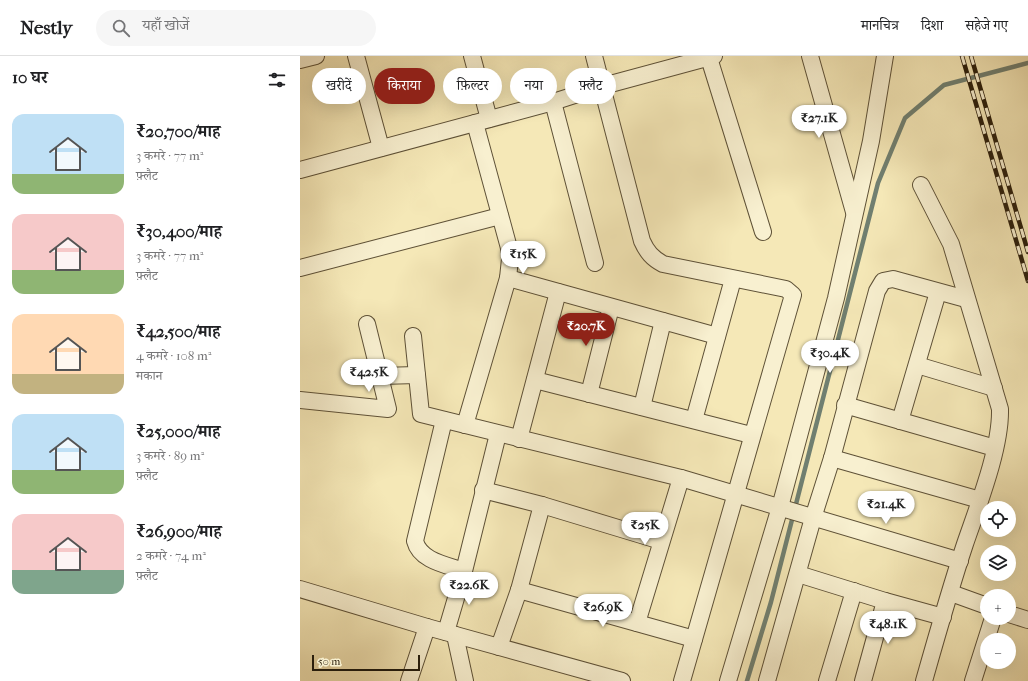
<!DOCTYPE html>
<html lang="hi">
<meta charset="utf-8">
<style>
:root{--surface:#fff;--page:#f6f6f6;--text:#202124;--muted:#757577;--line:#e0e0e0;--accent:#8f2418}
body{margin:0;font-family:"IM FELL French Canon","Noto Serif Devanagari",serif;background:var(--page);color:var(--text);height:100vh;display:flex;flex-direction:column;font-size:15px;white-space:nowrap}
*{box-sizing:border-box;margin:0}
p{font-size:13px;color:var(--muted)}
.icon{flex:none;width:22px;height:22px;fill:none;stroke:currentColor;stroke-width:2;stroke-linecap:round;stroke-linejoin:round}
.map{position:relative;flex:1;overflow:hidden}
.drawer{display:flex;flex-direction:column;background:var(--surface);width:300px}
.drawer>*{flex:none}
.banner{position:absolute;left:12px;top:12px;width:380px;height:36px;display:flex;gap:8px}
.fabs{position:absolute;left:680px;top:445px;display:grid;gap:8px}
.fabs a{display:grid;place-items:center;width:36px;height:36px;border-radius:50%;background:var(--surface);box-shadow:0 4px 16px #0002;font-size:20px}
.scale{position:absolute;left:12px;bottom:10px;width:108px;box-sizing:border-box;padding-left:4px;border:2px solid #2c1f0c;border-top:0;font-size:11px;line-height:14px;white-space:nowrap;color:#2c1f0c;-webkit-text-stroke:3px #f8f0d0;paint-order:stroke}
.price{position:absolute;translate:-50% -34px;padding:0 9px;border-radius:14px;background:#fff;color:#222;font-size:13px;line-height:26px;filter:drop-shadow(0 1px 2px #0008)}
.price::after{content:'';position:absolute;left:50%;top:24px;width:12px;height:9px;margin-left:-6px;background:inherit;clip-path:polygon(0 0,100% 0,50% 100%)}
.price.on{background:var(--accent);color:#fff}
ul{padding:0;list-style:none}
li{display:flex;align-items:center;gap:12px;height:100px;padding:0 12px}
li span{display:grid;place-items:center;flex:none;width:112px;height:80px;border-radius:12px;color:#555}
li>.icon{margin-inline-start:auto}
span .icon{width:48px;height:48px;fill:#fffc;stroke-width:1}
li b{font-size:17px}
h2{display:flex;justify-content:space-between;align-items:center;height:48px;padding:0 12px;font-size:17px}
.chip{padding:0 14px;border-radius:18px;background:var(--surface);box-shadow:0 4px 16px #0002;font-size:14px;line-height:36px}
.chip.on{background:var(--accent);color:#fff}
header{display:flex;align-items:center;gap:24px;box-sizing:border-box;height:56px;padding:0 20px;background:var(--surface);border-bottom:1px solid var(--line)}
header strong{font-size:19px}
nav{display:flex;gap:22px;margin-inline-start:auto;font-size:14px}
.search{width:280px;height:36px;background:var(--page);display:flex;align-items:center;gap:10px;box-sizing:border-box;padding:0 14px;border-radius:22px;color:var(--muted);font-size:15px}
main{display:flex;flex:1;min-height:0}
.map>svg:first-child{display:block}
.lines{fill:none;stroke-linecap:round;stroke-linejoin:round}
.stream{stroke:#707f70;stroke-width:4.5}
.minor-casing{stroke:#5e5137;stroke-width:18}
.minor{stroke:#f8f0d0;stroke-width:16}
.rail-casing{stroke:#2c1f0c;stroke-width:4.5}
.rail{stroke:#f8f0d0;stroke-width:3;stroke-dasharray:9;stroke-linecap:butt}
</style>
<header>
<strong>Nestly</strong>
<div class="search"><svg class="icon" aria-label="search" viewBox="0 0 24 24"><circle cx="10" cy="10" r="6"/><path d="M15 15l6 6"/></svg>यहाँ खोजें</div>
<nav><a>मानचित्र</a><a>दिशा</a><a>सहेजे गए</a></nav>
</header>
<main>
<section class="drawer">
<h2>10 घर<svg class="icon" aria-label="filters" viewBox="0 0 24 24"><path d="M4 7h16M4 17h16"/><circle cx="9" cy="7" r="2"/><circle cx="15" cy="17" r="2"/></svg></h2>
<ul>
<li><span style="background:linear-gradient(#bfe0f5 75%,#8fb573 0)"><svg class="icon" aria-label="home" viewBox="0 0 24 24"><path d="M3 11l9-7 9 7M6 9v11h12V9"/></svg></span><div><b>₹20,700/माह</b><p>3 कमरे · 77 m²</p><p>फ़्लैट</p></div></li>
<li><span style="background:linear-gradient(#f6c9c9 70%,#8fb573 0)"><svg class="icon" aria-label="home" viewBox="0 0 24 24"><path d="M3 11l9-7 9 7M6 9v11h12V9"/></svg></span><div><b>₹30,400/माह</b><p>3 कमरे · 77 m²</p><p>फ़्लैट</p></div></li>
<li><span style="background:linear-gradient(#ffd9b3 75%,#c2b280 0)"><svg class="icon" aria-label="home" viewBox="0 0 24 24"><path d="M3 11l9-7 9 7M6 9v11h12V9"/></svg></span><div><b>₹42,500/माह</b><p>4 कमरे · 108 m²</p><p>मकान</p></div></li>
<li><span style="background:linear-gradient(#bfe0f5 70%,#8fb573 0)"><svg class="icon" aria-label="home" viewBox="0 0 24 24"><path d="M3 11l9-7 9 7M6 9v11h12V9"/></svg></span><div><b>₹25,000/माह</b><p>3 कमरे · 89 m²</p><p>फ़्लैट</p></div></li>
<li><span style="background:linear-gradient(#f6c9c9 70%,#7fa58c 0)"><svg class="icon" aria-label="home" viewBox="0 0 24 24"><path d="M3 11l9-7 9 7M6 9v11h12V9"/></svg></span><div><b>₹26,900/माह</b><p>2 कमरे · 74 m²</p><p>फ़्लैट</p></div></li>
</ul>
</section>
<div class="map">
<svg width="728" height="625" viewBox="0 0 728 625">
<rect width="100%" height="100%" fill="#f5e8b7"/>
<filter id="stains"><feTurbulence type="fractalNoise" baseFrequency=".005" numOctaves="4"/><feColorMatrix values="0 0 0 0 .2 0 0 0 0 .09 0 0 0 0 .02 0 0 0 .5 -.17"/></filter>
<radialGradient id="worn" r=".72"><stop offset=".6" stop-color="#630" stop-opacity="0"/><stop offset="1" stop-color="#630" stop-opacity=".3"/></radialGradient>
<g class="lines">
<polyline class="stream" points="447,625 471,546 578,127 605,62 644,29 728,7"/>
<defs>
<g id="minor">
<polyline points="56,0 81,92"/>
<polyline points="172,0 189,63"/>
<path d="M294 0 342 185C347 196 352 202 363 208L486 233 493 239 382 625"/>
<polyline points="510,0 554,156"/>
<polyline points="409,2 463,176"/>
<polyline points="0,4 16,0"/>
<polyline points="253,46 295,207"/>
<polyline points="0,114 253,46 303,30 414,0"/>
<path d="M621 129 651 188 700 353C701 392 678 450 665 488 650 533 637 579 624 625"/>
<polyline points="0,212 200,160"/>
<polyline points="208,222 417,280"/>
<polyline points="113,280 121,358 381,422 660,505"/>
<polyline points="617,309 694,332"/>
<polyline points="80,320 117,319"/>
<polyline points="235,324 451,379"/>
<polyline points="289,338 311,251"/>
<polyline points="0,344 88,353 67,268"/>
<polyline points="545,349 695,392"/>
<polyline points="342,351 363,265"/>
<path d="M144 364 115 485C120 505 147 509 164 515"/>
<polyline points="394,364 433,223"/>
<polyline points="600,365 638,236"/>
<polyline points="165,369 208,222 210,203 209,192 175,67"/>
<polyline points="219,383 258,236"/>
<polyline points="532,402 680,444"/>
<polyline points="183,434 242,449 361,485"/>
<polyline points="498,518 585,545 643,561"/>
<polyline points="0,533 127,571 322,625"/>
<polyline points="219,534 394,583"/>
<polyline points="651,537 687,550"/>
<polyline points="709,558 728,564"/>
<polyline points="337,567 381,422"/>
<polyline points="146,576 164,515 198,378"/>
<polyline points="155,579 165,625"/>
<polyline points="199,591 219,534 242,449"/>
<polyline points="109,625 127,571"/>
<polyline points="428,625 480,451 536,242 571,85 585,0"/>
<polyline points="467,625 513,462 532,402 577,235 583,225 593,223 666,243"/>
<polyline points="527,625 554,535"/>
<polyline points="563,625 585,545"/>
<polyline points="673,625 693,562"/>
</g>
</defs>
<use href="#minor" class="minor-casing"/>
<use href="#minor" class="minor"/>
<defs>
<g id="rail">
<polyline points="662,0 728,225"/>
<polyline points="671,0 728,196"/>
</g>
</defs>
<use href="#rail" class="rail-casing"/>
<use href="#rail" class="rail"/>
</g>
<rect width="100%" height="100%" filter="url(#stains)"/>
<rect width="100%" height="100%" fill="url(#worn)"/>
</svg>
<div class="fabs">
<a><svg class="icon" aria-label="locate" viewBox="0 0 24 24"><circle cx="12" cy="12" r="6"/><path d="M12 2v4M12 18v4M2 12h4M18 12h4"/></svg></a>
<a><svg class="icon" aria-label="layers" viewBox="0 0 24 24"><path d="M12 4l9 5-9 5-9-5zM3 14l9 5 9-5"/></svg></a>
<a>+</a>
<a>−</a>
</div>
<div class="scale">50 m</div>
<b class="price" style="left:519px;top:83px">₹27.1K</b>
<b class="price" style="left:223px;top:219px">₹15K</b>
<b class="price on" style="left:286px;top:291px">₹20.7K</b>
<b class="price" style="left:530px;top:318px">₹30.4K</b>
<b class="price" style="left:69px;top:337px">₹42.5K</b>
<b class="price" style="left:586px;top:469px">₹21.4K</b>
<b class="price" style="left:345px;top:490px">₹25K</b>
<b class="price" style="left:169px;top:550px">₹22.6K</b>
<b class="price" style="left:303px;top:572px">₹26.9K</b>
<b class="price" style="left:588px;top:589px">₹48.1K</b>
<div class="banner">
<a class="chip">खरीदें</a>
<a class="chip on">किराया</a>
<a class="chip">फ़िल्टर</a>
<a class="chip">नया</a>
<a class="chip">फ़्लैट</a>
</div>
</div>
</main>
